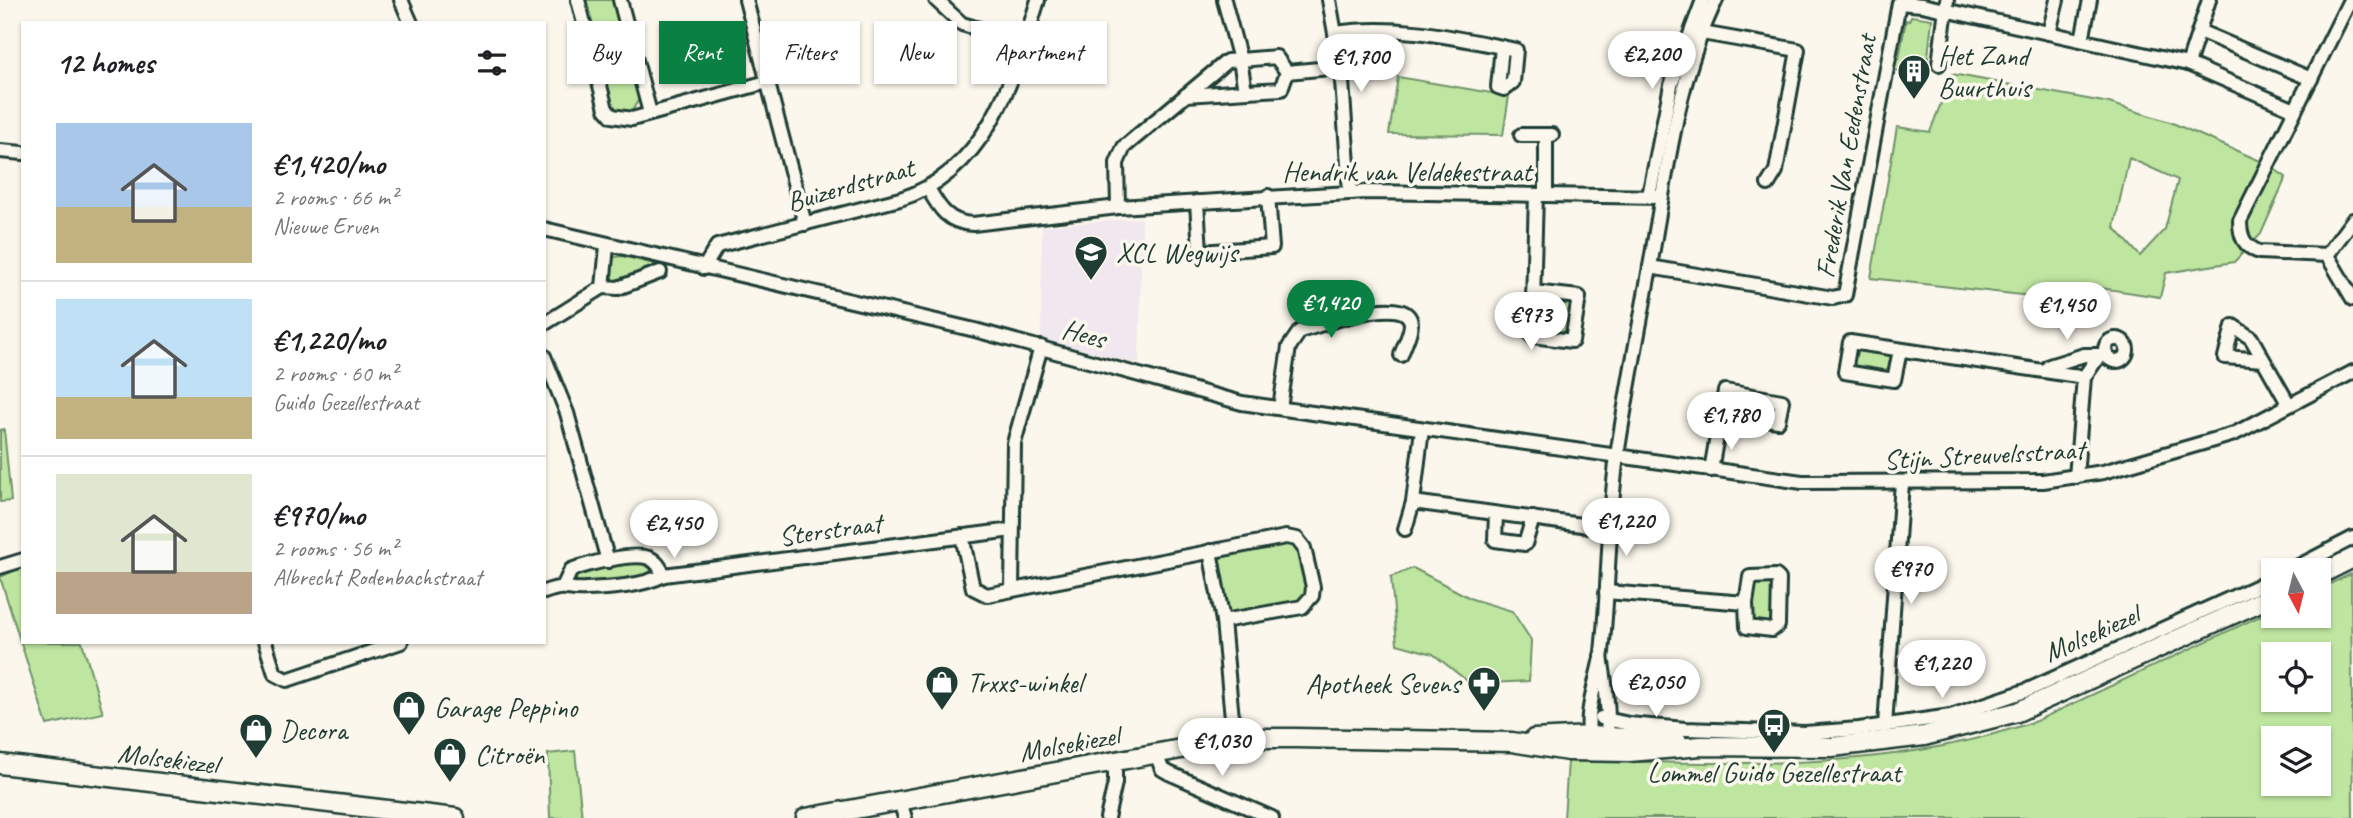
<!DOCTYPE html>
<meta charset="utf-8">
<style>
:root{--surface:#fff;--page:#f6f6f6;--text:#202124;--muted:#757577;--line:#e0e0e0;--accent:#0b8043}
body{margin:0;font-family:Caveat,sans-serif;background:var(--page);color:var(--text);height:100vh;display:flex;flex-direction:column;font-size:26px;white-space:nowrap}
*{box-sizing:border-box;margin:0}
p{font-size:23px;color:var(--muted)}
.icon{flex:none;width:38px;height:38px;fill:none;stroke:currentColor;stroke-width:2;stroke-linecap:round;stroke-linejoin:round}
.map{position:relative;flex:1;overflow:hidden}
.details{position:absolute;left:21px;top:21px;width:525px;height:623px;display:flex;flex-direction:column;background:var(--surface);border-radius:0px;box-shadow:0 2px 5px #0004}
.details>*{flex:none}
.hud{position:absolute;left:567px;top:21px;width:665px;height:63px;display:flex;gap:14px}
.needle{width:46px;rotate:173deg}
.fabs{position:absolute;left:2261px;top:558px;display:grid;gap:14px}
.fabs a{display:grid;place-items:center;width:70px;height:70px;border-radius:0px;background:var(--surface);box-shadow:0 2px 5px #0004;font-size:35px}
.price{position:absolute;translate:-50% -60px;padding:0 16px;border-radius:24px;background:#fff;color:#222;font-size:23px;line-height:46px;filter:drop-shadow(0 2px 4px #0008)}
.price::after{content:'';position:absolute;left:50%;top:42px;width:21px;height:16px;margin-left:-10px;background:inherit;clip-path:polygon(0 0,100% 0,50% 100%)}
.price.on{background:var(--accent);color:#fff}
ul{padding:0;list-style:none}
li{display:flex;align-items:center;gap:21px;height:175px;padding:0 35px}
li+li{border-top:2px solid var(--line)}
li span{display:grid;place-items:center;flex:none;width:196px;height:140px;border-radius:0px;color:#555}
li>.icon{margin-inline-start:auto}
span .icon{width:84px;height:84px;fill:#fffc;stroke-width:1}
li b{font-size:30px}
h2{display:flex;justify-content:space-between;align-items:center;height:84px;padding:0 35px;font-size:30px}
.chip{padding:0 24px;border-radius:0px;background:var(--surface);box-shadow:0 2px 5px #0004;font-size:24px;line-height:63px}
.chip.on{background:var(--accent);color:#fff}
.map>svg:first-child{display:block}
.built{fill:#f1e7ee}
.green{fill:#bfe6a1;stroke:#6f926a;stroke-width:2;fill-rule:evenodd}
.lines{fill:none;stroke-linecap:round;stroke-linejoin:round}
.minor-casing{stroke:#1f3d34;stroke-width:18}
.secondary-casing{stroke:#1f3d34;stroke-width:23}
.minor{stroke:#fbf7ec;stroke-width:12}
.secondary{stroke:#fbf7ec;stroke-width:18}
.labels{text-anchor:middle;stroke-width:7;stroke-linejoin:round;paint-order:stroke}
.poi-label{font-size:28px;fill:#1f3d34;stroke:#fbf7ec;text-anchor:start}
.street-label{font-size:28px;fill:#1f3d34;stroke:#fbf7ec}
</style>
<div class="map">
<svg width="2353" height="818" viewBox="0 0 2353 818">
<rect width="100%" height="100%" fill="#fbf7ec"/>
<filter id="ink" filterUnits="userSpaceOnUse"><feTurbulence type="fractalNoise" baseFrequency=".0143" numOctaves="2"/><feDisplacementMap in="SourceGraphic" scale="14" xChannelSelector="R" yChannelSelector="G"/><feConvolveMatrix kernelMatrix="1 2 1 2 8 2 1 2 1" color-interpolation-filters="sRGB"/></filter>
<g filter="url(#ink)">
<polygon class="built" points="1142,218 1139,364 1041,339 1042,226"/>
<g class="green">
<polygon points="584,0 614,0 639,99 632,111 617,112 612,106"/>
<polygon points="1911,16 1932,19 1927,66 1911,63 1909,72 1892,70 1896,58 1899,58 1906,20 1909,21"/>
<path d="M1952 74 2109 103 2170 122 2265 163 2286 177 2261 234 2234 262 2166 273 2160 297 2101 288 2094 303 1871 278 1897 127 1930 132ZM2129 158 2178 180 2165 229 2140 256 2114 227Z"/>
<polygon points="1398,77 1509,96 1503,135 1389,134"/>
<polygon points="622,256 666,267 621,284 608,284 610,262 615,257"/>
<polygon points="1541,297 1572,302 1570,332 1563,335 1538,331 1536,325"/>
<polygon points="1857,348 1892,355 1890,370 1887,374 1854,370 1851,366 1852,350"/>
<polygon points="4,429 11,501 0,502 0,430"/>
<polygon points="1286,542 1300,552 1308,589 1302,600 1229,614 1225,609 1217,566 1221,555"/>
<polygon points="647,561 653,568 646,576 585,585 577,581 575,577 581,570"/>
<polygon points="23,567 23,642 82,642 103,713 47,725 0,577"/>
<polygon points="1413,568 1472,599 1512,611 1531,640 1529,681 1471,684 1433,654 1397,644 1391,577"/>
<path d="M2351 574 2353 818H1564L1568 761C1730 762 1881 775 2036 721L2273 610V616H2319V589ZM2273 654H2319V700H2273ZM2273 738H2319V784H2273Z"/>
<polygon points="1774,581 1773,624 1752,624 1752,583"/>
<polygon points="575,751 582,818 550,818 548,754"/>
</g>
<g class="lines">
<defs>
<g id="minor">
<polyline points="401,0 411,23"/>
<polyline points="578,0 606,109 612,116 632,119 767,82"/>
<polyline points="620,0 650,113"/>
<polyline points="746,0 805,224"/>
<polyline points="936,0 962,24 1026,43"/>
<polyline points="1329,0 1341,67 1350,193"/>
<polyline points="2199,31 2311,79"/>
<path d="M1336 33C1392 24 1447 36 1502 47L1498 87 1504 89 1513 82 1516 50 1502 47"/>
<polyline points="1702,33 1798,50 1776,171 1768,184"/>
<polyline points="2049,33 2057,0"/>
<polyline points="2082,40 2090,0"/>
<polyline points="1939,64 1947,0"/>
<polyline points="2188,64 2209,0"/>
<polyline points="1287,72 1341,67"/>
<polyline points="1186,95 1281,89 1287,72 1276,57 1240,60 1245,91"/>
<polyline points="1521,135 1552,135"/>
<polyline points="0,151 23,153"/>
<path d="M928 188C939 208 948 223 973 224L1118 207 1366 192 1660 197"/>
<polyline points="1546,195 1546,135"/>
<polyline points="1649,196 1671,85 1703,0"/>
<polyline points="1197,202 1200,252 1272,247 1268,196"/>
<polyline points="1118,207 1117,163 1124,147 1227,61 1240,60 1224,0"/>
<polyline points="2353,220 2327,255 2353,299"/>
<polyline points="544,229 975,330 1242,403 1802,482 2043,481 2103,472 2234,434 2353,372"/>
<path d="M2327 255 2259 252C2244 246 2240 237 2240 221L2350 0"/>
<polyline points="1650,267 1833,298 1845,295 1899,3 1922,5 2188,64 2295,110"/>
<path d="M704 268 717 246 900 199C987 172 1014 78 1038 0"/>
<polyline points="603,287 618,288 660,272"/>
<polyline points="1533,292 1579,297 1572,341 1532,336 1536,195"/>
<polyline points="544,324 603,287 607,246"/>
<circle cx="2116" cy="350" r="11"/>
<polyline points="1900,350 1894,380 1845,372 1850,342 2084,377 2076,477"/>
<polyline points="544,356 567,413 608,561"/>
<polyline points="2263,360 2225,357 2233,326 2251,338 2289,405"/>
<polyline points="2047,370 2049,366 2084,355 2100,355"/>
<polyline points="2084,377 2098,357 2106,353"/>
<path d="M1280 408 1289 347 1300 331C1317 327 1409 290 1411 324 1411 333 1404 346 1401 355"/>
<polyline points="1711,470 1725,391 1782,401 1778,421 1721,412"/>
<polyline points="1413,502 1611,529"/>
<polyline points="1496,514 1495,540 1525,544 1533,518"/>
<polyline points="1405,529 1413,502 1422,429"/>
<polyline points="962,536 973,588 987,595 1286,537 1297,539 1304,548 1313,587 1312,596 1302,607 1223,621"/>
<polyline points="1210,551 1223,621 1234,740"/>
<polyline points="0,567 23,560"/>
<polyline points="2291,570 2353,538"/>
<polyline points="664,575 1012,530"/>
<polyline points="1012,590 1014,443 1041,347"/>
<path d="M544 592C569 583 565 591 587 589 611 588 643 586 664 575 660 568 657 561 649 558 633 552 587 564 571 570L564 585"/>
<polyline points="1606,592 1746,603 1747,627 1772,630 1778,625 1779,579 1776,576 1750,577 1746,603"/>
<polyline points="265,642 275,674 287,680 401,642"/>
<path d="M1601 656C1604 676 1613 726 1604 742"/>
<polyline points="1601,718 1629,724 1685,729 1805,733 1859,729 1951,716 2028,690 2273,579"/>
<polyline points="1885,726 1902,482"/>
<path d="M1592 741C1581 722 1599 674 1602 652 1609 587 1608 521 1617 456 1628 381 1644 306 1656 231 1670 151 1680 74 1716 0"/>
<polyline points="1156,754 1162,769 1169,773 1272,818"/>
<polyline points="900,801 905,818"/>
<polyline points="1107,818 1115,783 1115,761"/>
</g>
<g id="secondary">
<polyline points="2319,575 2353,558"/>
<polyline points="1534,739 1590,736 1677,741"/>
<polyline points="0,764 455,818"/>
<polyline points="806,818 1208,744 1260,738 1295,738 1512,742 1568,751 1629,752 1701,746 1832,747 1924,736 2017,712 2273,596"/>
</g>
</defs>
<use href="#minor" class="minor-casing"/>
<use href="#secondary" class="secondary-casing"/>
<use href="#minor" class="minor"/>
<use href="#secondary" class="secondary"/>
</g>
</g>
<defs>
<symbol id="building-pin" viewBox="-11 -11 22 30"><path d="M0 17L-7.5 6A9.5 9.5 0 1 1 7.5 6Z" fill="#1f3d34" stroke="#fbf7ec"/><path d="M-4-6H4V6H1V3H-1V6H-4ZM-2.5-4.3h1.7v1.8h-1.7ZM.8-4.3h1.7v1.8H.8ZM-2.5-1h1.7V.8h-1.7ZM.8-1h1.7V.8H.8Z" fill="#fff"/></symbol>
<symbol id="school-pin" viewBox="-11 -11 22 30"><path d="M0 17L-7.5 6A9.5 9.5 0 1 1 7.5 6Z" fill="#1f3d34" stroke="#fbf7ec"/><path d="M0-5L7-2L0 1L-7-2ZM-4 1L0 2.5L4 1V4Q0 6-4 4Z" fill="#fff"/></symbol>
<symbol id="shop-pin" viewBox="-11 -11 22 30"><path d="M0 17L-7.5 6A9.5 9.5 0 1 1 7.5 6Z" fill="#1f3d34" stroke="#fbf7ec"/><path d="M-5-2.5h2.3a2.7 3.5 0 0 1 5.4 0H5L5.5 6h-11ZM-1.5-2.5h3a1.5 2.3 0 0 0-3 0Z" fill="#fff"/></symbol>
<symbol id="pharmacy-pin" viewBox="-11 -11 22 30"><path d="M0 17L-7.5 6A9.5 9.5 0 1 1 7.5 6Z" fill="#1f3d34" stroke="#fbf7ec"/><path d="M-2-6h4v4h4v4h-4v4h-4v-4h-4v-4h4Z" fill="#fff"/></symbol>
<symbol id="bus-pin" viewBox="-11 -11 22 30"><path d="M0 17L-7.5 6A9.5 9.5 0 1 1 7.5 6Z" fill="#1f3d34" stroke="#fbf7ec"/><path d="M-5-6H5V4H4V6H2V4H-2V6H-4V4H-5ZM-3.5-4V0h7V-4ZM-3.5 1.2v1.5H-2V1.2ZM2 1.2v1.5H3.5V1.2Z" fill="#fff"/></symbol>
</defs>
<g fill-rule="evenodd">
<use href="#building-pin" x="1895" y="52" width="38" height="52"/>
<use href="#school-pin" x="1072" y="233" width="38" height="52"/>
<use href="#shop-pin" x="923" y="663" width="38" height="52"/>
<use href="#pharmacy-pin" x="1465" y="664" width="38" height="52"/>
<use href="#shop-pin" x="390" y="688" width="38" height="52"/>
<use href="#bus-pin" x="1755" y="706" width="38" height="52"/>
<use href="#shop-pin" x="237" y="711" width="38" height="52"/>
<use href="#shop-pin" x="431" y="735" width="38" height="52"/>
</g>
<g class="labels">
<g class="poi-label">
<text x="1938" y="65">Het Zand<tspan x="1938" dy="32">Buurthuis</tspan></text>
<text x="1116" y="262">XCL Wegwijs</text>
<text x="967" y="692">Trxxs-winkel</text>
<text x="1460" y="693" text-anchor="end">Apotheek Sevens</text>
<text x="434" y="717">Garage Peppino</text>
<text x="280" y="740">Decora</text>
<text x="475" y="764">Citroën</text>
<text x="1774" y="782" text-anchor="middle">Lommel Guido Gezellestraat</text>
</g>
<g class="street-label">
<text transform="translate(1845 156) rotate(-80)" y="10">Frederik Van Eedenstraat</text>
<text x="1407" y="181">Hendrik van Veldekestraat</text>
<text transform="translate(850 184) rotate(-16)" y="10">Buizerdstraat</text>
<text transform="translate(1084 333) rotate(15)" y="10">Hees</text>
<text transform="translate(1984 454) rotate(-3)" y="10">Stijn Streuvelsstraat</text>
<text transform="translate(830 529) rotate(-8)" y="10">Sterstraat</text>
<text transform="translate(2091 633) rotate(-24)" y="10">Molsekiezel</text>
<text transform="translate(1069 743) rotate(-10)" y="10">Molsekiezel</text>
<text transform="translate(168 758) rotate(7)" y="10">Molsekiezel</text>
</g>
</g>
</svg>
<div class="fabs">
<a><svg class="needle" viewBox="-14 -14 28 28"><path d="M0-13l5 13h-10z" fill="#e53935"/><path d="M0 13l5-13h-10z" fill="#757577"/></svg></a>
<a><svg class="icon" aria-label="locate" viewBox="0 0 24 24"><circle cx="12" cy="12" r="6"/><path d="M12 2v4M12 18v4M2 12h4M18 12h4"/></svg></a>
<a><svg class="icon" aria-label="layers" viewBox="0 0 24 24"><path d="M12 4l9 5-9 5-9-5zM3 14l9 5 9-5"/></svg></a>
</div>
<b class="price" style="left:1652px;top:91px">€2,200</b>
<b class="price" style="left:1361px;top:94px">€1,700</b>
<b class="price on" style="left:1331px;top:340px">€1,420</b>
<b class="price" style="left:2067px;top:342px">€1,450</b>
<b class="price" style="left:1531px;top:352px">€973</b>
<b class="price" style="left:1731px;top:452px">€1,780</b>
<b class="price" style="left:1626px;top:558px">€1,220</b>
<b class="price" style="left:674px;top:560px">€2,450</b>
<b class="price" style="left:1911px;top:606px">€970</b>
<b class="price" style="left:1942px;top:700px">€1,220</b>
<b class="price" style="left:1656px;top:719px">€2,050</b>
<b class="price" style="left:1222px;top:778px">€1,030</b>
<div class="hud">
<a class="chip">Buy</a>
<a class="chip on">Rent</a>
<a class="chip">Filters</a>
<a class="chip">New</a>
<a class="chip">Apartment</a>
</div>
<section class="details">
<h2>12 homes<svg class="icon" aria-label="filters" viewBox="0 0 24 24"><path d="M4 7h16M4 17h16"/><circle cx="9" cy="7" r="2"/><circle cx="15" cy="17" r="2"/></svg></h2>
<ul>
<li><span style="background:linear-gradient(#a9c7e8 60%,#c2b280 0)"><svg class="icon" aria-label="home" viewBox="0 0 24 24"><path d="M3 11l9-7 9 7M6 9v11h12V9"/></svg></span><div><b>€1,420/mo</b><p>2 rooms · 66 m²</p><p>Nieuwe Erven</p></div></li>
<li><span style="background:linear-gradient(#bfe0f5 70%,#c2b280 0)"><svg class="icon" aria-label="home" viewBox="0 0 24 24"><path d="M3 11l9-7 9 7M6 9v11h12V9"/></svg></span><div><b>€1,220/mo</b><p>2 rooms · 60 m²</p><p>Guido Gezellestraat</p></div></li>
<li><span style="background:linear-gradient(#dfe7d0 70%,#b9a48a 0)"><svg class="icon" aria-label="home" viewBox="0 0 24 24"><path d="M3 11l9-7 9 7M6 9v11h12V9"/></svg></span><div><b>€970/mo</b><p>2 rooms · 56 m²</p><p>Albrecht Rodenbachstraat</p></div></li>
</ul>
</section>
</div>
